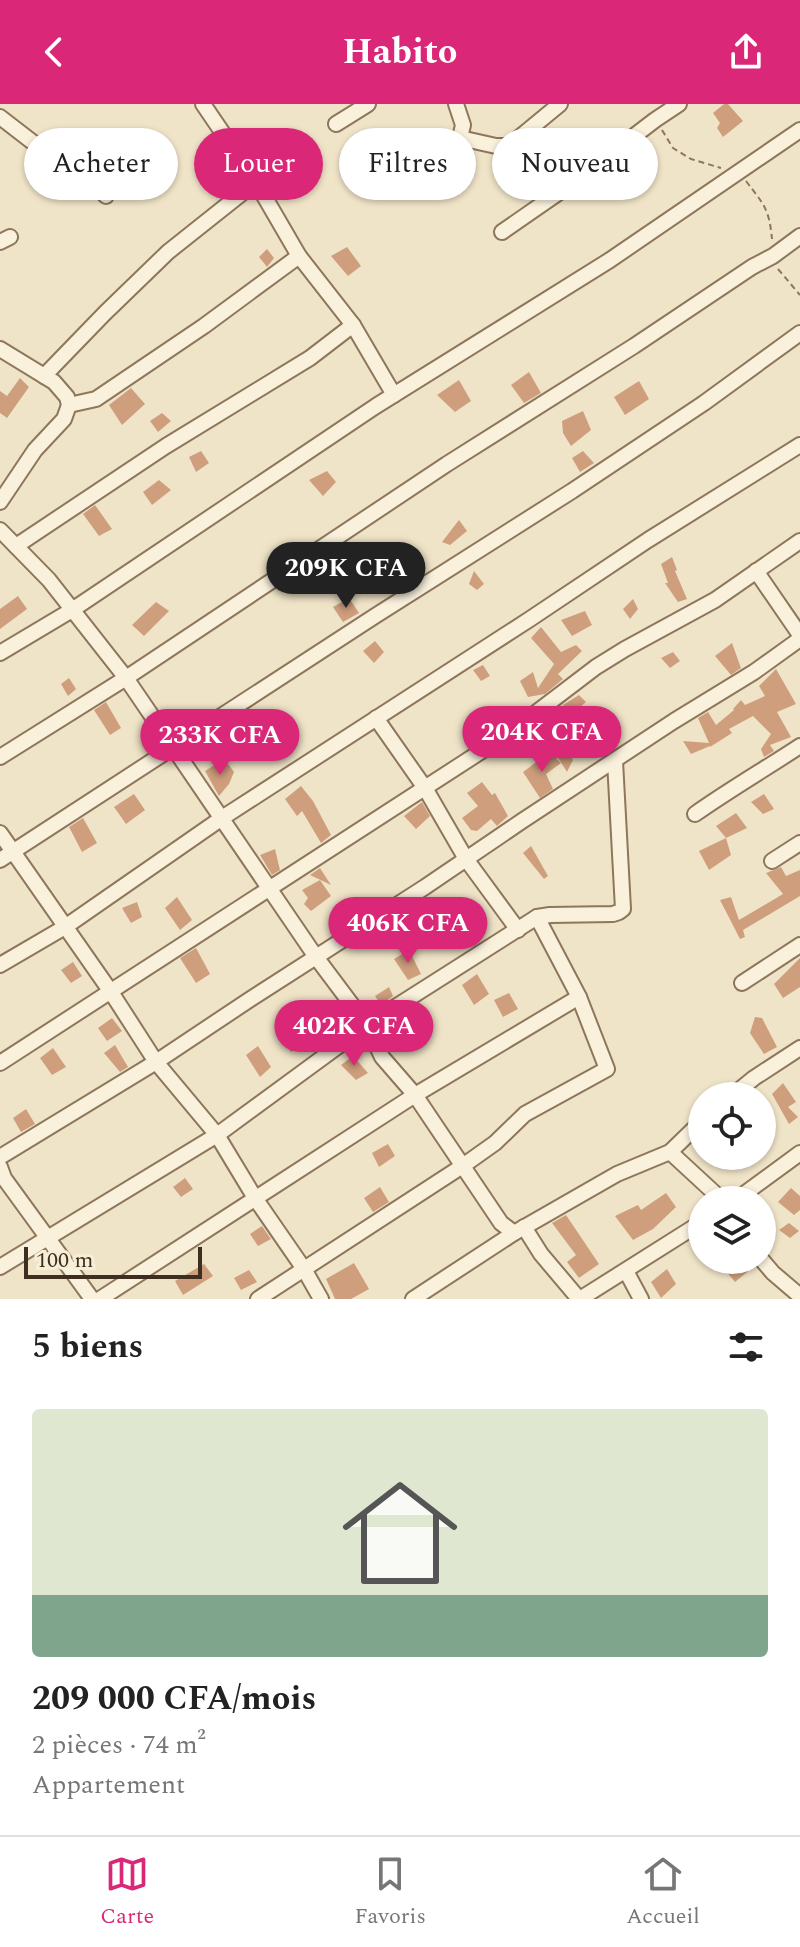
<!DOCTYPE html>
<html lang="fr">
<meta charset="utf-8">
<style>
:root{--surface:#fff;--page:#f6f6f6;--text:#222;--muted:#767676;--line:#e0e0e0;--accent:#db2777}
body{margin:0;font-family:Spectral,serif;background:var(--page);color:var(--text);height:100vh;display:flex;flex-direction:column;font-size:30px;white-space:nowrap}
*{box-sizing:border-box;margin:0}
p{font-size:26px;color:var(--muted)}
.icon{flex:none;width:44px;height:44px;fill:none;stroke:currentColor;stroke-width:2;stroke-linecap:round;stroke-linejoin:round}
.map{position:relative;height:1195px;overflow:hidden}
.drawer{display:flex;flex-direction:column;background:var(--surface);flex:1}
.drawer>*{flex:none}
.top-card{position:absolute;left:24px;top:24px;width:752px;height:72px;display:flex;gap:16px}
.buttons{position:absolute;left:688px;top:978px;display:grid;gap:16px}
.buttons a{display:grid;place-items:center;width:88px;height:88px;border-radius:50%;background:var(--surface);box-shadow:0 2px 6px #0004;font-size:40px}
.scale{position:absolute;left:24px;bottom:20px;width:178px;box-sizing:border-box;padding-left:8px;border:4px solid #3d2e20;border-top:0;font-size:22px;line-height:28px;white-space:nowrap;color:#3d2e20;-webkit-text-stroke:6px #f7eed8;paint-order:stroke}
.price{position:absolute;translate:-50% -68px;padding:0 18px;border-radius:28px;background:var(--accent);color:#fff;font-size:26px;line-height:52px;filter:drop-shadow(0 2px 4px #0008)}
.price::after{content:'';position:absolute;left:50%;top:48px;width:24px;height:18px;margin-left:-12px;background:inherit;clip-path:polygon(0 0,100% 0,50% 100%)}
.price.selected{background:#222;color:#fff}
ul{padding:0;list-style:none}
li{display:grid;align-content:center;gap:16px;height:424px;padding:0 32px}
li span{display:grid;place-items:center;height:248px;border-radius:8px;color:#555}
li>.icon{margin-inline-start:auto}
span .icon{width:144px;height:144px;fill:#fffc;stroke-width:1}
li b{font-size:34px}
h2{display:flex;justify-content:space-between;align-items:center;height:96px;padding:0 32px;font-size:34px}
.chip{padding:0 28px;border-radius:36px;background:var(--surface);box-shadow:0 2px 6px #0004;font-size:28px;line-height:72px}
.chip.selected{background:var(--accent);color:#fff}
header{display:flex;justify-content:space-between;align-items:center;height:104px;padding:0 32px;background:var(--accent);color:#fff;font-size:36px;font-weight:700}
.tabs{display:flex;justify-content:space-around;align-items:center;height:112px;border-top:2px solid var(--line);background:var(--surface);font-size:22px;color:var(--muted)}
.tabs a{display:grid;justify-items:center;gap:4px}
.tabs .selected{color:var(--accent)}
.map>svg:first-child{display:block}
.building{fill:#cf9f7d}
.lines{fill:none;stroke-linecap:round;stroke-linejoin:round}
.street-casing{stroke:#8d765c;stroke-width:18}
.path{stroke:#8d765c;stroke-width:2;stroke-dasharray:6 4;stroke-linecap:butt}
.street{stroke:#faf1dc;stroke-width:14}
</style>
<header><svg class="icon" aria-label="back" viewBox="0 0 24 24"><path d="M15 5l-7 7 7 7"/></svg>Habito<svg class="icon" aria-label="share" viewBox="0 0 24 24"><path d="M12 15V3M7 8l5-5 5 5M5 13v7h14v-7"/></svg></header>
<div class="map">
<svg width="800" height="1195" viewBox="0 0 800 1195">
<rect width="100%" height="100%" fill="#f0e4c8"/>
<g class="building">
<polygon points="724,0 728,0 743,17 723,33 717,24 720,19 713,9"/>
<polygon points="347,143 361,162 348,172 331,152"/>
<polygon points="267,145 274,154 267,163 259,153"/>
<polygon points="529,268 541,289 524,299 511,281"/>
<polygon points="20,274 29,283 7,314 0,309 0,287 7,292"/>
<polygon points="459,276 471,297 455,308 437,291"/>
<polygon points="639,277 649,295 625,311 614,293"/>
<polygon points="131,284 145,300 122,321 109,301"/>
<polygon points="583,307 591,326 571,342 563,329 562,317"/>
<polygon points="162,309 171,317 158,328 150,317"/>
<polygon points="201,347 209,359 196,368 189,353"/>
<polygon points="583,347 594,359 580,368 572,354"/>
<polygon points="327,367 336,378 323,392 309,376"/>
<polygon points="159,376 171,386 152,401 143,388"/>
<polygon points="95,401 112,425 99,432 83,410"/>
<polygon points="459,416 467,427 450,441 442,438"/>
<polygon points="672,453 677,466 675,467 687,495 678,498 665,479 668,479 661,460"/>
<polygon points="406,455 418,473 407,480 395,466"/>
<polygon points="474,467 484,480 477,486 469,480"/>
<polygon points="18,492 27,505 0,525 0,505"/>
<polygon points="349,494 359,509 343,518 333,503"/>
<polygon points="633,495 638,505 630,515 623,505"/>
<polygon points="156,498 169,507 144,532 132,521"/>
<polygon points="585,507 592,521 572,532 561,516"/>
<polygon points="541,523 561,548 576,541 582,547 558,570 563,575 545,590 528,593 520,577 533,568 538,584 554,560 531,534"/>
<polygon points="375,537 384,548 374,559 363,547"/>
<polygon points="732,539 741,564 731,571 715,552"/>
<polygon points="673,548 680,557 670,564 661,554"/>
<polygon points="483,561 490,572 481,577 473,566"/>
<polygon points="776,565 796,600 777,608 791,633 770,641 774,647 764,653 761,645 771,630 753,612 729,625 732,629 710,643 710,642 691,650 683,637 709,639 698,614 708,608 716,621 734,606 733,605 741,596 745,601 765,592 759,582"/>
<polygon points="69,574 76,585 68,592 61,580"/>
<polygon points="579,591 586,598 571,611 563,601"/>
<polygon points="106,598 121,624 110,631 94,606"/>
<polygon points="235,628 246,643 229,654 215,633"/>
<polygon points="566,644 573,656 567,668 557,652"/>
<polygon points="550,648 561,659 546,670 553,685 540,694 523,668"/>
<polygon points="228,660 234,668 229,680 219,692 205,667 213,662"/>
<polygon points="482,678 492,691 495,689 508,712 497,722 491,715 477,727 471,726 462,714 478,702 467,689"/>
<polygon points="301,682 313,697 331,731 321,739 302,707 297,712 285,695"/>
<polygon points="134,690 145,706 126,720 114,703"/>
<polygon points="764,690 774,705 763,710 751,698"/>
<polygon points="422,698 430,712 416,725 404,712"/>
<polygon points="736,709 747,724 726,734 716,722"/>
<polygon points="83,714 97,739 82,748 69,723"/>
<polygon points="726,734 731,751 709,766 699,747"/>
<polygon points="531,742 548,772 544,775 523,749"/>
<polygon points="275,745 280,766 272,771 260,751"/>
<polygon points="781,763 786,772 800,766 800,792 743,826 745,833 740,835 720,796 731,793 739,816 783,790 766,769"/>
<polygon points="320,764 331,781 310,771"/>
<polygon points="320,776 331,792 311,807 304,800 308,794 302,786"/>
<polygon points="177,793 192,816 180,826 165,804"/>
<polygon points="137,798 142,813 131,819 122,804"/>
<polygon points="412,812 425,830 406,840 396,821"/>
<polygon points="196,844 210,870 196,879 180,854"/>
<polygon points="409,846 421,870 408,876 394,855"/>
<polygon points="800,854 800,883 783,894 774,880"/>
<polygon points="73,858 82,872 71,879 61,866"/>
<polygon points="477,870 489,890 474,901 462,881"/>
<polygon points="389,883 393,892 381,901 375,892"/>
<polygon points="509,889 518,905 503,913 494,896"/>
<polygon points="338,899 353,919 333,933 320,913"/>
<polygon points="409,911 417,917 394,937 389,933"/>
<polygon points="755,913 762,914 777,943 764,950 750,929"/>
<polygon points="112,914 122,927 107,937 98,924"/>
<polygon points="298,917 309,935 291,948 278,931"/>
<polygon points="115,941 128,963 120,968 104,949"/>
<polygon points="258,942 271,963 260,973 246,951"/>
<polygon points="53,944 66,963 52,971 40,954"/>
<polygon points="353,952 368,969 356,976 341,961"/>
<polygon points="783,979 796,998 788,1003 798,1013 789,1020 772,990"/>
<polygon points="26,1005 35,1020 21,1028 13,1014"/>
<polygon points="388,1040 395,1052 379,1063 372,1049"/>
<polygon points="185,1074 193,1085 181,1093 173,1083"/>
<polygon points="380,1083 389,1098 373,1108 364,1094"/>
<polygon points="791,1084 800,1092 800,1106 794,1111 778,1098"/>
<polygon points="666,1089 676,1103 653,1125 633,1136 615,1112 638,1101 641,1106"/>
<polygon points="566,1111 599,1160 579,1174 567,1158 576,1151 552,1119"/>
<polygon points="789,1119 799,1127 790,1134 779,1126"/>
<polygon points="262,1122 271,1135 258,1142 250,1130"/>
<polygon points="717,1156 746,1156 752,1164 735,1178"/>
<polygon points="354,1159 369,1185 351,1195 335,1195 326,1175"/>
<polygon points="204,1160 213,1172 183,1191 175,1177"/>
<polygon points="667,1165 676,1180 661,1194 651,1178"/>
<polygon points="249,1166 257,1178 241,1186 234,1174"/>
</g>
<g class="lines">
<defs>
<g id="street">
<polyline points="203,0 256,78 299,152 353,221 394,291"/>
<polyline points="456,0 463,21 460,34 496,42 509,42 560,0"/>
<polyline points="0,13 57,57 91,78 106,92"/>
<polyline points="336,20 368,0"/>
<polyline points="397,70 428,54 460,34"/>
<polyline points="502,128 574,78 655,16 679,0"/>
<polyline points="0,138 10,133"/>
<polyline points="0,245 54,278 67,293 69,301 64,315 35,346 0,398"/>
<polyline points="44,272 105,209 168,148 256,78"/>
<polyline points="69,301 96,295 204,222 299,152"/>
<polyline points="0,426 49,476 126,574 316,853 367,921 382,953 415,991 501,1119 514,1129"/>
<polyline points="16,442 166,342 310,254 353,221"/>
<polyline points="756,467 800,531"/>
<polyline points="0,549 72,506 376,302 610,156 800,26"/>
<polyline points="376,614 425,684 466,755 518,826"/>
<polyline points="0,653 126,574 447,360 634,242 752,163 773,152 800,132"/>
<path d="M695 710C729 686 765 665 800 642"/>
<polyline points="0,729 111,888 156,958 217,1031 255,1094 304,1165 321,1195"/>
<polyline points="0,756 375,512 572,387 704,299 800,229"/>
<polyline points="772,757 800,739"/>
<polyline points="0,861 65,823 222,714 530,515 648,436 800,341"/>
<polyline points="742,879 800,841"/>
<polyline points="0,959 508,630 596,563 625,545 715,496 800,437"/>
<polyline points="732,992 754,974 800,944"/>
<polyline points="670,1048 722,1096"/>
<polyline points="0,1053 156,958 249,896 425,783 522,717 674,617 754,568 800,535"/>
<polyline points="0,1063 4,1074 92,1195"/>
<polyline points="736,1096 800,1049"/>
<polyline points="524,1123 541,1150 579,1195"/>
<polyline points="762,1156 773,1169 800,1192"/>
<polyline points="0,1163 217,1031 367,921 537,813 550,811 613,810 619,808 623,805 615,657"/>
<polyline points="626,1167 641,1195"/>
<polyline points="100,1195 415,991 579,893"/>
<polyline points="258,1195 464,1061 495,1039 525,1010 607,965 579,893 537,813"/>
<polyline points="413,1195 514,1129 617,1070 670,1048 702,1017"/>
<polyline points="580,1195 702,1118"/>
</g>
</defs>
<use href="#street" class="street-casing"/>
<g class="path">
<polyline points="662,26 673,44 691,55 721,64"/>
<path d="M746 77C764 101 769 104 772 135"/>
<polyline points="778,165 800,191"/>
</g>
<use href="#street" class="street"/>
</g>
</svg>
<div class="buttons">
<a><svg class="icon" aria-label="locate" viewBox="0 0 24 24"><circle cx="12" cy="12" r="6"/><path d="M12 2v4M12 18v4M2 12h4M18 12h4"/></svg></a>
<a><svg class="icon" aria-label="layers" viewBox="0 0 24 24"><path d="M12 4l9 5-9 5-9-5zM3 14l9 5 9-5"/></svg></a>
</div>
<div class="scale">100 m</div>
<b class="price selected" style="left:346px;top:506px">209K CFA</b>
<b class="price" style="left:542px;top:670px">204K CFA</b>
<b class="price" style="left:220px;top:673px">233K CFA</b>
<b class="price" style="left:408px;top:861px">406K CFA</b>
<b class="price" style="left:354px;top:964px">402K CFA</b>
<div class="top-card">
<a class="chip">Acheter</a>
<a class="chip selected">Louer</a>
<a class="chip">Filtres</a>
<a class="chip">Nouveau</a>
</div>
</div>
<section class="drawer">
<h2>5 biens<svg class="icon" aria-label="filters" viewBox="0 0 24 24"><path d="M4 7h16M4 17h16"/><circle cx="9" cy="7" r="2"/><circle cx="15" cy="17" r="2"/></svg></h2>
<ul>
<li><span style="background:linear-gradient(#dfe7d0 75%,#7fa58c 0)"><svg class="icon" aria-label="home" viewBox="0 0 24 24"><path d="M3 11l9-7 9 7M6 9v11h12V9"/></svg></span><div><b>209 000 CFA/mois</b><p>2 pièces · 74 m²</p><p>Appartement</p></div></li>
</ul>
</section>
<nav class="tabs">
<a class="selected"><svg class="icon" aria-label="map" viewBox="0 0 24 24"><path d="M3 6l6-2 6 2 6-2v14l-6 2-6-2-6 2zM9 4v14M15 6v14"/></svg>Carte</a>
<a><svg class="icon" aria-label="saved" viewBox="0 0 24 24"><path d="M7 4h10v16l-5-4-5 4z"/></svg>Favoris</a>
<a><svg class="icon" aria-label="home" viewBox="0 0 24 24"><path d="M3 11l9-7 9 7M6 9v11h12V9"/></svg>Accueil</a>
</nav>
